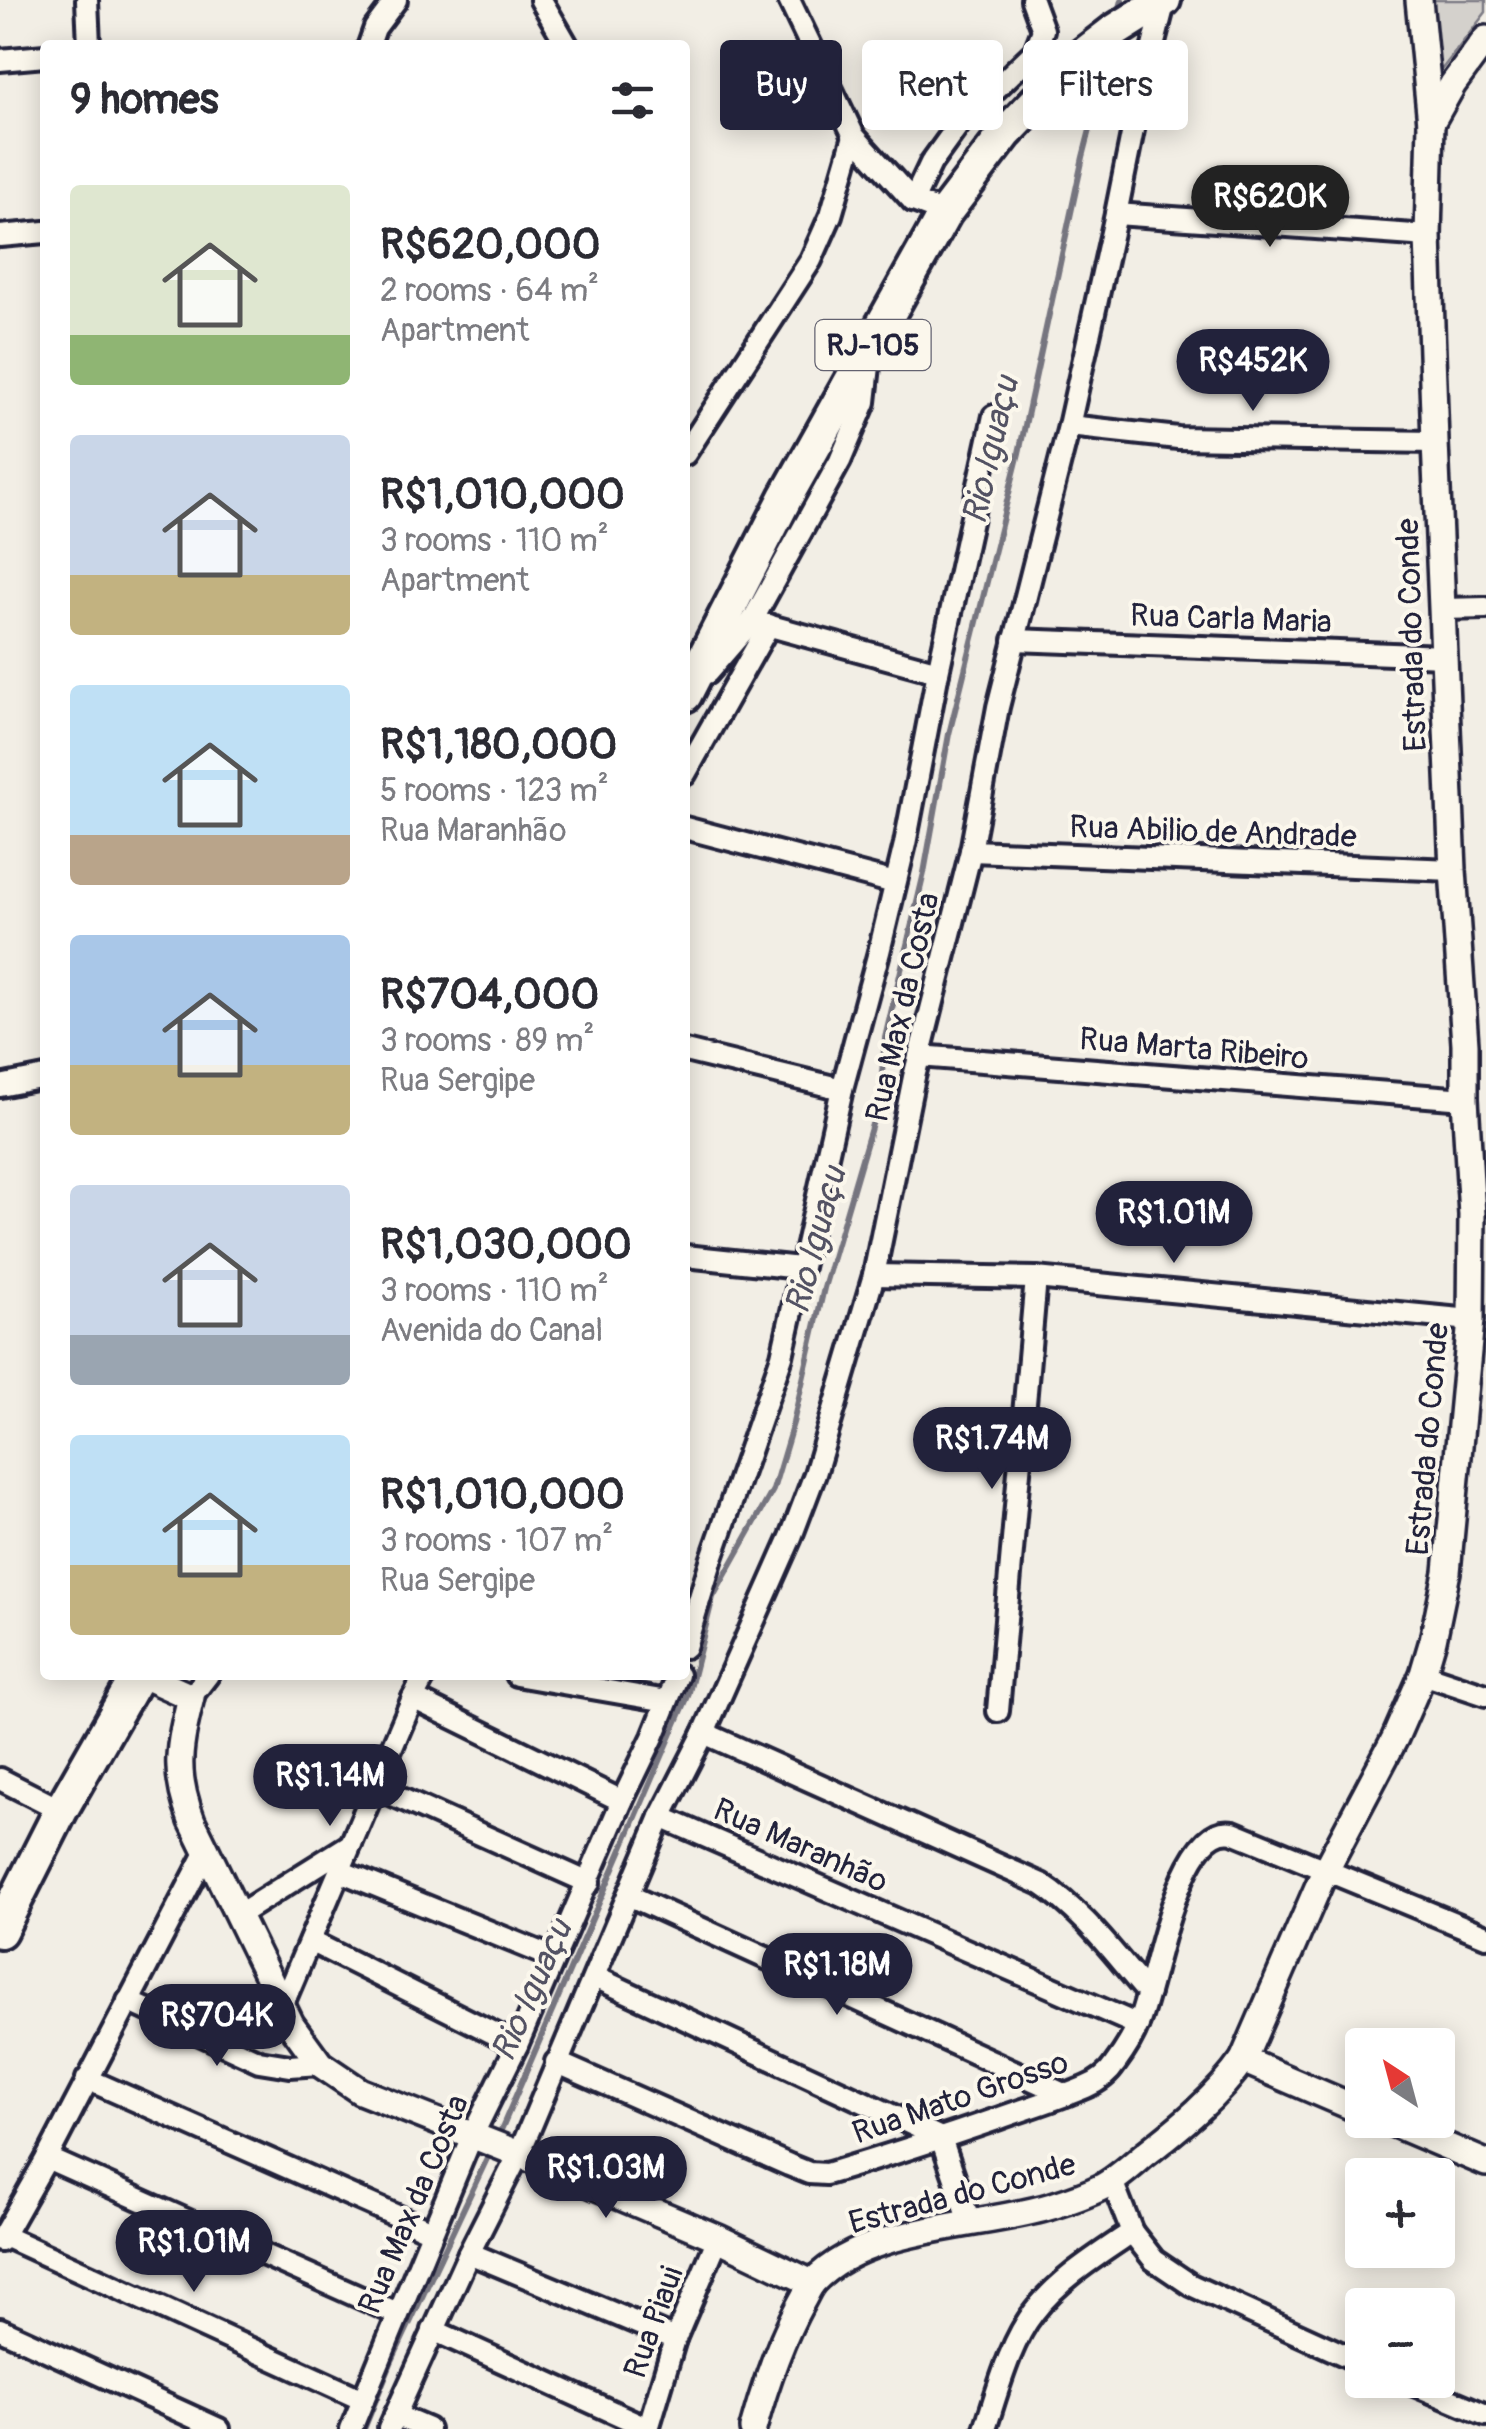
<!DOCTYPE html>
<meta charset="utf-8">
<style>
:root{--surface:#fff;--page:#f7f7f7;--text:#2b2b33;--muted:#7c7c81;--accent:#22223b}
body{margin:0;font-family:Pangolin,sans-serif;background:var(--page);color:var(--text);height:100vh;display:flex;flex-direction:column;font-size:38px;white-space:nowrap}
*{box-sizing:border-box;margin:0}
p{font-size:32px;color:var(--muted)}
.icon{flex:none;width:55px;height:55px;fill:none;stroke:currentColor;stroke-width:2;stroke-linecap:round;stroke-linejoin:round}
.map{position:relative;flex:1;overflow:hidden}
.details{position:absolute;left:40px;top:40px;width:650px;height:1640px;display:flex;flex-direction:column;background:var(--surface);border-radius:10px;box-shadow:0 5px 25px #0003}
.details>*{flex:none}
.top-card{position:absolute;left:720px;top:40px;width:615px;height:90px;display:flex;gap:20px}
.needle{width:65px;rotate:324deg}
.tools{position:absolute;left:1345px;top:2028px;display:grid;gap:20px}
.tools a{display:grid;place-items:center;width:110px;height:110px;border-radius:10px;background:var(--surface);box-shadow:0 5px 25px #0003;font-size:50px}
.price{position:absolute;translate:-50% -85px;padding:0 22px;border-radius:35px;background:var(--accent);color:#fff;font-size:32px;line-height:65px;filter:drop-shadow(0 2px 5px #0008)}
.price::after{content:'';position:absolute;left:50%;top:60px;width:30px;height:22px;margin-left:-15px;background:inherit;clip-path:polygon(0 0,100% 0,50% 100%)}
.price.selected{background:#222;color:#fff}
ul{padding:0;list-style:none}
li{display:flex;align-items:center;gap:30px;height:250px;padding:0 30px}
li span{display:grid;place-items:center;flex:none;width:280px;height:200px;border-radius:10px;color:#555}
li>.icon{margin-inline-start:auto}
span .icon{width:120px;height:120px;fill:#fffc;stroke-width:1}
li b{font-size:42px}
h2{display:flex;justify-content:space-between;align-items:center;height:120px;padding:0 30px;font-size:42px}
.chip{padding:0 35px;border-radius:10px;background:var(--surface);box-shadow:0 5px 25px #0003;font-size:35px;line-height:90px}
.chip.selected{background:var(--accent);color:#fff}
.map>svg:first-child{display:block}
.green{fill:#d4d1cc;stroke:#7b7a84;stroke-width:2.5}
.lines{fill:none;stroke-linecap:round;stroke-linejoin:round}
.stream{stroke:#76747f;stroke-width:6}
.minor-casing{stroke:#22223b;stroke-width:28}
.tertiary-casing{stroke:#22223b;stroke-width:32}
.primary-casing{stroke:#22223b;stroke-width:40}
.minor{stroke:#fbf7ec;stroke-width:20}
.tertiary{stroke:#fbf7ec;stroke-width:25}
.primary{stroke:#fbf7ec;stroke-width:32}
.labels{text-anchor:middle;stroke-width:8;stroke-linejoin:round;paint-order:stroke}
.shield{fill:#fbf7ec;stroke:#636270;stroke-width:2.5}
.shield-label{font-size:30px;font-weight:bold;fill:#22223b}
.street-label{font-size:32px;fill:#22223b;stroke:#fbf7ec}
.water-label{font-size:35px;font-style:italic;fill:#535263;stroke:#fbf7ec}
</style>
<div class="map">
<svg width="1486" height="2429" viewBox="0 0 1486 2429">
<rect width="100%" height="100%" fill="#f2eee5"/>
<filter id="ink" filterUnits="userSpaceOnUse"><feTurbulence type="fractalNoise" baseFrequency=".01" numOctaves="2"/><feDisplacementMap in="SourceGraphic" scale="20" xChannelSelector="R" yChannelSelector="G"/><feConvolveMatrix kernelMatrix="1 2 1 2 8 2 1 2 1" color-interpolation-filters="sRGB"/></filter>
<g filter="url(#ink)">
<polygon class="green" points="1425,0 1486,0 1486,12 1442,69 1428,56"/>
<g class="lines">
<g class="stream">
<polyline points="1118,16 1122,0"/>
<polyline points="498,2137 688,1696 713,1597 773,1490 793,1423 824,1288 880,1097 885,1038 924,873 949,734 1019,453 1083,157 1111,48"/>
<polyline points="364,2429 391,2363 492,2148"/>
</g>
<defs>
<g id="minor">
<polyline points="87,0 89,45"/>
<polyline points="541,0 567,45"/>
<polyline points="789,0 854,136 913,201 945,213"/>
<polyline points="369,45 375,28 396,0"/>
<polyline points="0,60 45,56"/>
<polyline points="913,201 931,163 959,124 1035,51 1043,30 1032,0"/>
<polyline points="1116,214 1428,236"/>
<polyline points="0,236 45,232"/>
<polyline points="1069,426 1178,438 1435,442"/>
<polyline points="685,454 811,260 831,215 854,136"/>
<polyline points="1443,609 1486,608"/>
<polyline points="752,621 938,672"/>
<polyline points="1014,640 1445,656"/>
<polyline points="707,673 752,621 840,461 865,402 870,357"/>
<polyline points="685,774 769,625"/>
<polyline points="685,828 895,883"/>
<polyline points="971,851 1453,870"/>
<polyline points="685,1051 842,1089"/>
<polyline points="919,1056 1465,1099"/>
<polyline points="0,1086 45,1077"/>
<polyline points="685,1256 800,1268"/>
<polyline points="874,1275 1036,1278 1471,1320"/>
<polyline points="685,1647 711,1561 782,1356 842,1089 879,952 905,844 938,672 994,416"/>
<polyline points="1423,1674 1486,1695"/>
<polyline points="516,1675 667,1701"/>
<polyline points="191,1697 208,1675"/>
<polyline points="413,1698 622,1801"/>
<polyline points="998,1711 1036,1278"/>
<path d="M704 1733 1041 1884C1085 1913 1114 1955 1148 1993"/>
<polyline points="0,1779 61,1810"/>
<polyline points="375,1787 589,1883"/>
<polyline points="661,1817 1138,2025"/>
<polyline points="340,1871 554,1958"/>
<polyline points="628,1895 1066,2095"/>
<polyline points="238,1915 351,1844"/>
<polyline points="310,1941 517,2045"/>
<polyline points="595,1977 941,2138 970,2222"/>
<polyline points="128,2001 259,2061 290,2066 320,2064"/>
<polyline points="282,2006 413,1698 425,1675"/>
<path d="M556 2062 789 2165 809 2173 826 2174C884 2157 942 2138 1000 2118 1028 2108 1058 2099 1086 2087 1098 2082 1108 2075 1115 2064 1124 2052 1133 2038 1138 2024 1155 1986 1178 1821 1233 1832L1486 1936"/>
<polyline points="87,2079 431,2231"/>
<polyline points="47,2158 397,2314"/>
<polyline points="1132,2232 1154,2260 1191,2285 1362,2363"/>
<polyline points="4,2236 363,2400"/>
<polyline points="0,2241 47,2158 207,1851"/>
<polyline points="469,2253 675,2339"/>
<polyline points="0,2329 219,2429"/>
<polyline points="433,2330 648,2428"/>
<polyline points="1403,2380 1486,2415"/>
<polyline points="395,2415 428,2429"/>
<polyline points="351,2429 472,2136 517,2045 622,1801 653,1737 678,1675"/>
<polyline points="389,2429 469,2253 519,2154 661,1817 704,1733 791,1537 815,1474 874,1275 914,1077 971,851 998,707 1069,426 1116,214 1138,105 1165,0"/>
<polyline points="648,2429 675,2339 718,2238"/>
<path d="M985 2429C997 2393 1010 2342 1034 2312 1059 2279 1098 2255 1132 2232L1112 2181"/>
</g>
<g id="tertiary">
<polyline points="1431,123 1453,84 1486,39"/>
<path d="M142 1675 191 1697C179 1747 173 1772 192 1821L291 2024 320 2064 360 2091 519 2154 718 2238 812 2283"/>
<polyline points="1243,2060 1362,2111"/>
<polyline points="1385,2120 1486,2163"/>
<path d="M753 2429C765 2385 780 2341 802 2301 806 2294 809 2286 814 2281 868 2225 980 2228 1052 2206 1068 2201 1086 2195 1102 2187 1117 2179 1131 2166 1144 2155 1180 2127 1217 2097 1243 2060L1325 1871 1395 1738 1423 1674 1433 1640 1447 1572 1471 1320 1472 1215 1465 1099V1044L1453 870 1435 442 1428 236 1431 123 1419 0"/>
</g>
<g id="primary">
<polyline points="685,695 786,497 945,213 1005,134 1074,62 1113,32 1164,0"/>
<polyline points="0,1931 61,1810 138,1675"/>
</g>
</defs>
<use href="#minor" class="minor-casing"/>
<use href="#tertiary" class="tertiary-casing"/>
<use href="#primary" class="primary-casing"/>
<use href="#minor" class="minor"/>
<use href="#tertiary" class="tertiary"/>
<use href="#primary" class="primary"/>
</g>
</g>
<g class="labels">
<rect class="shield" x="815.5" y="320" width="115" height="50" rx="8"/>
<g class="shield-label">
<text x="873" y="355">RJ-105</text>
</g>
<g class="street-label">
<text transform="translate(1231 618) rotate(2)" y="11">Rua Carla Maria</text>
<text transform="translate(1411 635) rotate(-92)" y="11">Estrada do Conde</text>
<text transform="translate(1213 831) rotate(2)" y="11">Rua Abilio de Andrade</text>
<text transform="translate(902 1007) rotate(-77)" y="11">Rua Max da Costa</text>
<text transform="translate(1194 1048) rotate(5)" y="11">Rua Marta Ribeiro</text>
<text transform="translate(1427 1439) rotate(-85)" y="11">Estrada do Conde</text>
<text transform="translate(801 1845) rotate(24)" y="11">Rua Maranhão</text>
<text transform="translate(960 2097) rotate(-19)" y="11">Rua Mato Grosso</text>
<text transform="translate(962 2193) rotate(-15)" y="11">Estrada do Conde</text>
<text transform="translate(413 2204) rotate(-67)" y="11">Rua Max da Costa</text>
<text transform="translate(653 2322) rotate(-70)" y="11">Rua Piaui</text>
</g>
<g class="water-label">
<text transform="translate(990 450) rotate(-77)" y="12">Rio Iguaçu</text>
<text transform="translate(815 1240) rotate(-75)" y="12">Rio Iguaçu</text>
<text transform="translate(531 1990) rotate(-66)" y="12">Rio Iguaçu</text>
</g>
</g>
</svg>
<div class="tools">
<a><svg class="needle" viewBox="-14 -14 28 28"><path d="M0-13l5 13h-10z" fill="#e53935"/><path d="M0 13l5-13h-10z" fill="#7c7c81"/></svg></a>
<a>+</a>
<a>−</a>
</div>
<b class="price selected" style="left:1270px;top:250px">R$620K</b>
<b class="price" style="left:1253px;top:414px">R$452K</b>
<b class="price" style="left:1174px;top:1266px">R$1.01M</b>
<b class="price" style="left:992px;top:1492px">R$1.74M</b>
<b class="price" style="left:330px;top:1829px">R$1.14M</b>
<b class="price" style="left:837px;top:2018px">R$1.18M</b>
<b class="price" style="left:217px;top:2069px">R$704K</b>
<b class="price" style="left:606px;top:2221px">R$1.03M</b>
<b class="price" style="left:194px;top:2295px">R$1.01M</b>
<div class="top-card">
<a class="chip selected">Buy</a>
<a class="chip">Rent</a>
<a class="chip">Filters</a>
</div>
<section class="details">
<h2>9 homes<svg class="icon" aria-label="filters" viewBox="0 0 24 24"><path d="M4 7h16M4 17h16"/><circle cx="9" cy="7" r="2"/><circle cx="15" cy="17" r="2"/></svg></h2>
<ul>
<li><span style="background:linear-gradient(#dfe7d0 75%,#8fb573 0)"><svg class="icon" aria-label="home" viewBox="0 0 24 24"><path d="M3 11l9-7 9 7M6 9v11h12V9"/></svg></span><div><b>R$620,000</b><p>2 rooms · 64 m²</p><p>Apartment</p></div></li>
<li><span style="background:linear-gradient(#c9d6e8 70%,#c2b280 0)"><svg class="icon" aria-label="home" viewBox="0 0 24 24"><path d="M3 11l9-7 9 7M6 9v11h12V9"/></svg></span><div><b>R$1,010,000</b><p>3 rooms · 110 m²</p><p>Apartment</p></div></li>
<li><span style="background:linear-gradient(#bfe0f5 75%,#b9a48a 0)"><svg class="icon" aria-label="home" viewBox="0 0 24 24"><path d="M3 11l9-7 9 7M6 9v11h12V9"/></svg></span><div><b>R$1,180,000</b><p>5 rooms · 123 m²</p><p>Rua Maranhão</p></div></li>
<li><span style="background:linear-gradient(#a9c7e8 65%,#c2b280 0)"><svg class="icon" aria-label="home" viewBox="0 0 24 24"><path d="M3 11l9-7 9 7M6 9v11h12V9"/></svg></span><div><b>R$704,000</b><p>3 rooms · 89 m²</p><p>Rua Sergipe</p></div></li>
<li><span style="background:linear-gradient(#c9d6e8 75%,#9aa5b1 0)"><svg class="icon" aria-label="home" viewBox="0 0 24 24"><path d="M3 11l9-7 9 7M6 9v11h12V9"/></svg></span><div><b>R$1,030,000</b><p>3 rooms · 110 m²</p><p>Avenida do Canal</p></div></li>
<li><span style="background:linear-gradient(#bfe0f5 65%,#c2b280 0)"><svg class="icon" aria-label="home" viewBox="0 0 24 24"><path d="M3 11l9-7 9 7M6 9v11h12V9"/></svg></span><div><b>R$1,010,000</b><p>3 rooms · 107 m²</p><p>Rua Sergipe</p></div></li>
</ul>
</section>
</div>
